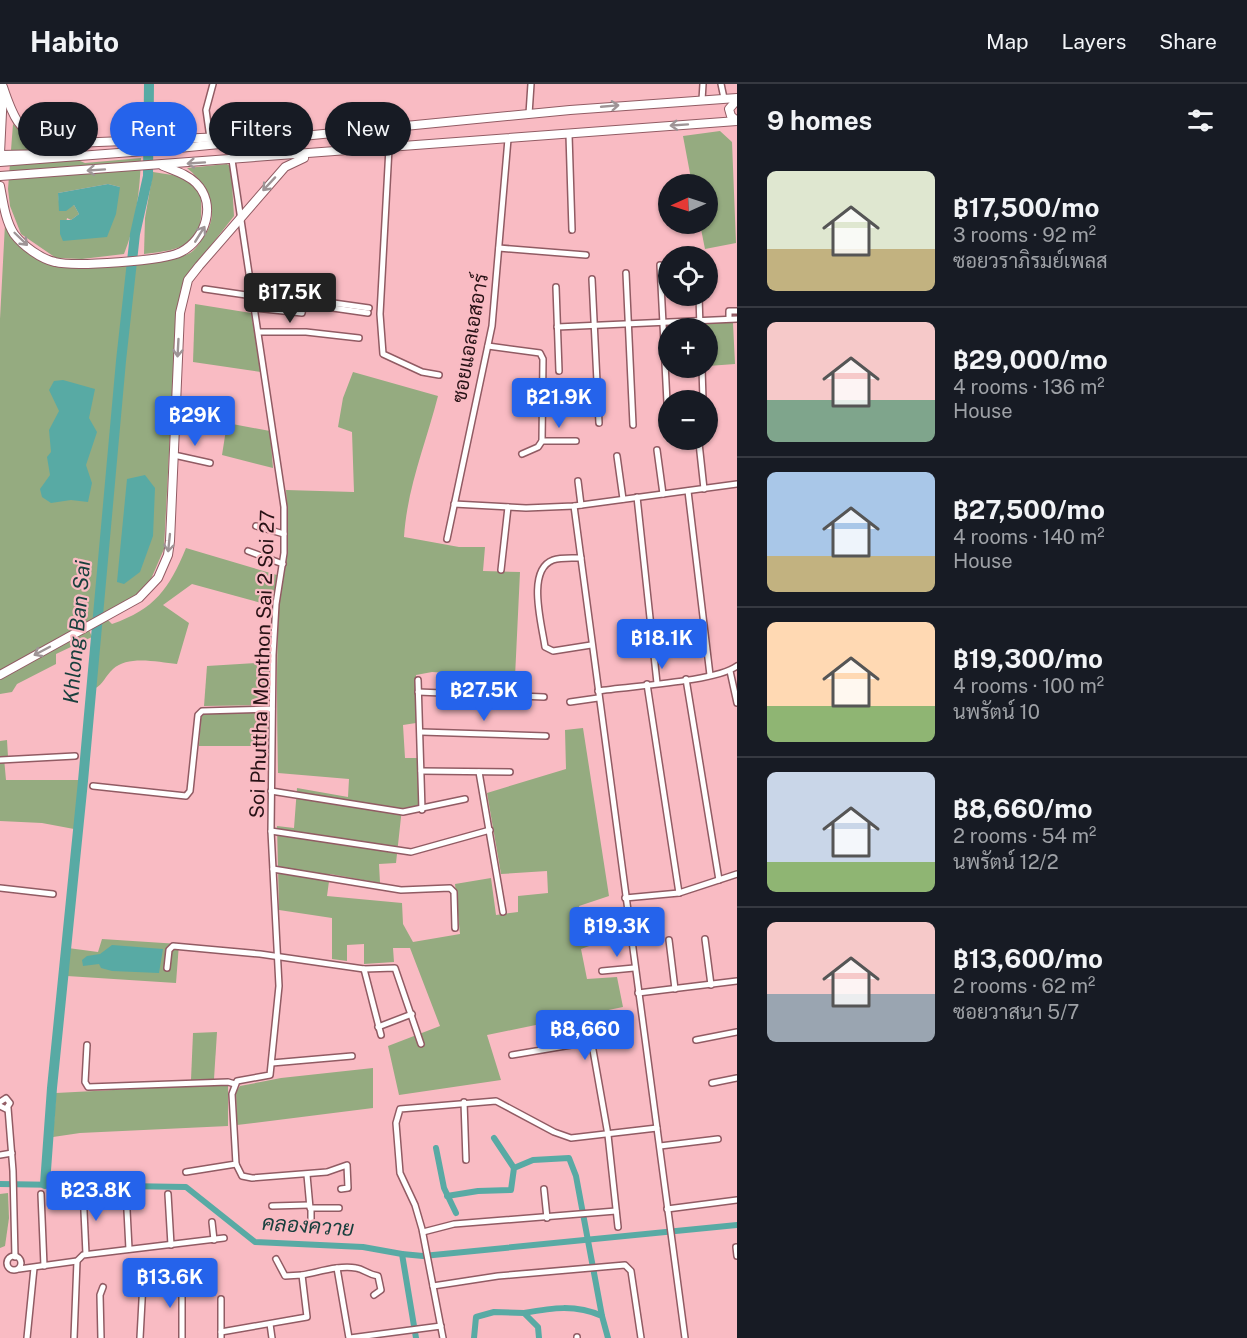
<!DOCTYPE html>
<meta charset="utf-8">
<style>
:root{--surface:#171b24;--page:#242831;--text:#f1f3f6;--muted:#9ea1a6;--line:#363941;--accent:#2563eb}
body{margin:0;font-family:"Public Sans",Sarabun,sans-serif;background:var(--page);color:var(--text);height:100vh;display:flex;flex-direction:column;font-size:22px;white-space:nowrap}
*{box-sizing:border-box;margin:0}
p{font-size:20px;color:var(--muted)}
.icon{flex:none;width:33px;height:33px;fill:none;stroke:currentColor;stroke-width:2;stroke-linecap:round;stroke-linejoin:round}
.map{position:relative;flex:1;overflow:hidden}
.details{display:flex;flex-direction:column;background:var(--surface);width:510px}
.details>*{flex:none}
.banner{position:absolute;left:18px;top:18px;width:570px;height:54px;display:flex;gap:12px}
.needle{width:39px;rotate:267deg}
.tools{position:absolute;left:658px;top:90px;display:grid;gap:12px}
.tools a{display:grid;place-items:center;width:60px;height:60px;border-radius:50%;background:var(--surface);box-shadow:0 2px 4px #0004;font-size:30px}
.price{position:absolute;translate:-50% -51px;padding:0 14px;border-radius:6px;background:var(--accent);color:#fff;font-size:20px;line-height:39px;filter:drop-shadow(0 2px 3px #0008)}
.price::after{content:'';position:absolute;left:50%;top:36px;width:18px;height:14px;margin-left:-9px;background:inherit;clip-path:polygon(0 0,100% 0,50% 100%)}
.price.current{background:#222;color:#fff}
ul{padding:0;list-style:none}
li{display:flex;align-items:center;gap:18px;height:150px;padding:0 30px}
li+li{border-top:2px solid var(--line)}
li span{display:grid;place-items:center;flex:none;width:168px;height:120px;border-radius:9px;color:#555}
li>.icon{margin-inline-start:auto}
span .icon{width:72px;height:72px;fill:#fffc;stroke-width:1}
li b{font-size:26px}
h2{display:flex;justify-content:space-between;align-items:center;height:72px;padding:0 30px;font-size:26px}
.tag{padding:0 21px;border-radius:27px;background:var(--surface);box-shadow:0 2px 4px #0004;font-size:21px;line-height:54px}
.tag.current{background:var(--accent);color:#fff}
header{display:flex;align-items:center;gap:36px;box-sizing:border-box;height:84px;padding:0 30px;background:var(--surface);border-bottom:2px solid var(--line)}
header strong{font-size:28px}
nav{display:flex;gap:33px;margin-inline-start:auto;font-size:21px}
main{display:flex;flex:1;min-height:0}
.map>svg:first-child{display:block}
.green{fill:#95ab80;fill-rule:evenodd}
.water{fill:#58aaa4}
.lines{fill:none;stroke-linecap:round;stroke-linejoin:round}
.canal{stroke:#58aaa4;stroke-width:6}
.river{stroke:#58aaa4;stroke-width:10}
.street-casing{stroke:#915b63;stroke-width:8}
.secondary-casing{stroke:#915b63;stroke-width:10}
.street{stroke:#fff;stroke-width:5}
.secondary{stroke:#fff;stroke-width:8}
.oneway{stroke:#9e9496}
.labels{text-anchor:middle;stroke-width:4.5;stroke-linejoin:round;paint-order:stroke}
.street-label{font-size:20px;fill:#281216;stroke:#f9bbc3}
.water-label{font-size:21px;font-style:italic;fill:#183f3d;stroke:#f9bbc3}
</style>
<header>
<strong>Habito</strong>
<nav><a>Map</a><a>Layers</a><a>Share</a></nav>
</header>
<main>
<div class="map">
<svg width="737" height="1254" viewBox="0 0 737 1254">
<rect width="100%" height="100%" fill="#f9bbc3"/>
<g class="green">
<path d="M13 40 34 62 56 67 85 79 141 74C140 105 136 141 124 170L82 175 56 174 21 150 10 122 8 105ZM108 100 120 103 63 157 67 134 71 136 79 130 74 121 60 127 58 109Z"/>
<polygon points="720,47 732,58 736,159 705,165 700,140 708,140 708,100 692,100 683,52"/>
<path d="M227 80 231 83 234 132 191 187 181 205 176 234 164 465 148 502 125 520 0 588V235L5 140C17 153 29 171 45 178 69 190 166 181 190 169 195 166 199 160 202 155 222 130 209 102 187 84Z"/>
<path d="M153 88 185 93 200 107C206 158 191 165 144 170L145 134Z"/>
<polygon points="195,220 251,229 261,288 193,278"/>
<polygon points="728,236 733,239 735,280 708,282 708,244 704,244 703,240"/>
<path d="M353 288 438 312C426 359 407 404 404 453L459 463H485L483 487 520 488 515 593 432 588 416 591V639L403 641 405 674H419L418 723 402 724 396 779 379 780 380 799 330 790 327 812 402 819 403 840 413 858 460 850 455 800 491 794 496 831 518 828V812L548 809 547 787 501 790 487 709 566 685 565 646 583 644 609 812 579 822 592 861 581 865 587 895 617 893 623 923 487 951 501 996 399 1011 388 962 440 942 410 864H393L394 878 364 880V860L347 861V877L332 875V834L279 826 277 742 294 744 297 704 348 713 349 695 278 689C277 633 276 577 279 522 281 483 289 446 286 406L354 408 352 348 338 343 343 314Z"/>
<polygon points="227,339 270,347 273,384 222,371"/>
<path d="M186 464 277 491 272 522 192 500 163 521 189 539 177 580C157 578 128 571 113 585 105 592 104 600 94 605L99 540 107 535 112 540C155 525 169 505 186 464Z"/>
<polygon points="89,546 92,553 56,570 56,580 17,600 12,608 0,610 0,595"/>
<polygon points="270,578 269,621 204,622 207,582"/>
<polygon points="269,628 268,662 199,662 201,634 204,629"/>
<polygon points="7,656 8,673 4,674 6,696 79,696 74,745 42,739 0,737 0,657"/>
<polygon points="102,855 179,860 176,899 67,892 68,864 98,868"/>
<polygon points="217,948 214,995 191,996 193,949"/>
<polygon points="373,984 373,1024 237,1041 236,1008 240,1002 281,994"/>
<polygon points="228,1000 228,1042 80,1049 53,1053 56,1009"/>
<polygon points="8,1109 9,1134 5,1162 0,1164 0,1110"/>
</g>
<g class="water">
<polygon points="108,100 120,103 116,130 107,153 63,157 60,150 60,136 71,136 79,130 74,121 66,127 59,127 58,109"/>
<polygon points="63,296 95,305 89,334 97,348 86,381 92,399 88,418 71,416 51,419 42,413 40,405 50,391 47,373 51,368 49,346 59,327 49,306 54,297"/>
<polygon points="145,391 155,404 153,452 140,488 124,500 117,498 127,395"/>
<polygon points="112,861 163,865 159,889 112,887 101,884 99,880 83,882 82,876 87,872 100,870"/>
</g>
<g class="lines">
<g class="canal">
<polyline points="494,1054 514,1084"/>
<polyline points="436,1064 444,1104 456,1129"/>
<polyline points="0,1100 186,1103 255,1158 363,1163 402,1170 416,1254"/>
<polyline points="447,1112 478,1107 511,1106 514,1084 533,1076 569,1074 576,1092 602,1232"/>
<polyline points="402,1170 423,1172 737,1141"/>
<path d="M524 1229C552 1224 575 1220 602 1232L608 1254"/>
<polyline points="474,1254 476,1233 494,1228 524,1229 538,1243 539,1254"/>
</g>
<polyline class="river" points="45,1100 52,1004 83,697 121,277 135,150 148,92 149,0"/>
<defs>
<g id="street">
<polyline points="721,0 724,14"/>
<polyline points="702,16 703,0"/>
<polyline points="529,30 531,0"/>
<polyline points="569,51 572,146"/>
<polyline points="210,54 206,26 213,0"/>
<polyline points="389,64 380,230 383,270 422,288 439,291"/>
<polyline points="499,164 586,171"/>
<polyline points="660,181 668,338"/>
<polyline points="626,189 633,341"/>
<polyline points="592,195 599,339"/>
<polyline points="556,203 559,287"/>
<polyline points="205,205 253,212"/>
<polyline points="699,212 700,244"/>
<polyline points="305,220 368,229"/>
<polyline points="255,224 302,229 305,215 369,224"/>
<polyline points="729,233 729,227 737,227"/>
<polyline points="557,243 737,235"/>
<polyline points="259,248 306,248 359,254"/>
<polyline points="488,262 540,269 543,275 542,357 538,363 522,370"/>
<polyline points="702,284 703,316"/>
<polyline points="542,357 576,357"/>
<polyline points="699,359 704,405"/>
<polyline points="657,366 663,410"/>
<polyline points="174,371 210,379"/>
<polyline points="617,372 623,415"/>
<polyline points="578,397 581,421"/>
<polyline points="688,407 710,591"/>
<polyline points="637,413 657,599"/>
<polyline points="454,420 526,424 574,422 737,400"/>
<polyline points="574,422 685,1254"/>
<polyline points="256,442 284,450"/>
<polyline points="447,455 492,242 508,55"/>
<polyline points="248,467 283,480"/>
<path d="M581 474C572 474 561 473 553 476 526 486 542 541 545 563L553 567 591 561"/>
<polyline points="501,486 508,423"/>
<polyline points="730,587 737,619"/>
<polyline points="686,595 719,796"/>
<polyline points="418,596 422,726"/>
<polyline points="647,600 679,809"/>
<path d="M598 607C628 602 715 598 737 582"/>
<polyline points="418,608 544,613"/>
<polyline points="570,618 598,614"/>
<polyline points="421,648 546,652"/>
<polyline points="0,676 75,672"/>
<polyline points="421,687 510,688"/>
<polyline points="479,688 503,828"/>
<polyline points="93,702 186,712 190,707 198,631 202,627 272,625"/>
<polyline points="271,707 403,728 465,715"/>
<polyline points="271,747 411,768 490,746"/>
<polyline points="273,785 401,806 450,804 454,808 455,844"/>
<polyline points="0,804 53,810"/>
<polyline points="625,814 679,809 737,790"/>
<polyline points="602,836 627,832"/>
<polyline points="705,855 711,901"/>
<polyline points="669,856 675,905"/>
<polyline points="167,884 169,866 173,862 260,870 364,885 395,884 421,960"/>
<polyline points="364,885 381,951"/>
<polyline points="602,887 634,884"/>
<polyline points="638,909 737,897"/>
<polyline points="378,943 412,930"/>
<polyline points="696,956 737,948"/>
<polyline points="87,961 85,998 88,1003 228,998 235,1000"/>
<polyline points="512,971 583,959 593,966 608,1051 618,1143"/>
<polyline points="272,979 352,972"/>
<polyline points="712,999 737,994"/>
<polyline points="0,1018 6,1014 10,1019 6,1025 0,1022"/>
<polyline points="464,1018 466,1076"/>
<polyline points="8,1024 13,1087 15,1173"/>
<polyline points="660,1062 718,1055"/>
<polyline points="0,1071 12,1069"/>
<polyline points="236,1080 242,1092 252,1094 327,1088 347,1081 348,1104 341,1105"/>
<polyline points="186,1088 236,1080 232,1010 237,997 270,991 279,902 271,747 273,571 276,520 284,469 284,423 232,76"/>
<polyline points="307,1091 310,1124 339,1124"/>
<polyline points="544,1105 547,1134"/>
<polyline points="83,1106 86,1170"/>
<polyline points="126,1107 129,1165"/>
<polyline points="41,1110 44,1182"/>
<polyline points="168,1110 171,1161"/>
<polyline points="272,1122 309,1121"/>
<polyline points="667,1125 737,1116"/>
<polyline points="212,1138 214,1156"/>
<polyline points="311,1143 311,1125"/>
<polyline points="423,1148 454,1140 616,1127"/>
<polyline points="736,1163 737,1172"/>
<circle cx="14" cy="1179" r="7"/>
<polyline points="337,1184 349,1254"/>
<polyline points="19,1185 77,1177 83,1171 224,1154"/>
<path d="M302 1191C319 1188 339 1181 356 1184 364 1185 367 1190 378 1192L381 1206 374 1211"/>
<polyline points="433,1202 498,1192 625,1181 631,1187 641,1254"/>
<polyline points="221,1215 221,1254"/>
<polyline points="270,1240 272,1254"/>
<polyline points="221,1248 307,1233 302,1191 285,1192 276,1175"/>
<polyline points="577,1253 577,1254"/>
<polyline points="27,1254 34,1184"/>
<polyline points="74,1254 77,1177"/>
<polyline points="101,1254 100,1211 103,1203"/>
<polyline points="140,1254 143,1198"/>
<polyline points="182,1254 182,1211 187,1203"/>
<polyline points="350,1254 441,1242"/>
<polyline points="443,1254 422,1145 415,1121 400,1089 396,1039 400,1025 496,1017 554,1048 571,1054 657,1044"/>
</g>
<g id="secondary">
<path d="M3 3C12 30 19 50 48 60L251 52"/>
<polyline points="737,16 729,25 731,32 737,37"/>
<polyline points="0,69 3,8"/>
<polyline points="0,71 52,70"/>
<polyline points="0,78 158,66 570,26 737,14"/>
<polyline points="0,92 737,37"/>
<path d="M0 102C3 117 5 136 14 150 23 162 41 175 55 178 74 183 164 177 181 168 206 155 217 120 196 99 187 90 175 87 163 82"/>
<polyline points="0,591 139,514 158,494 168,471 170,457 180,229 188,196 199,182 285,83 304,74"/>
</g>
</defs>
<use href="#street" class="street-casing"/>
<use href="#secondary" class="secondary-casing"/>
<use href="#street" class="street"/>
<use href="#secondary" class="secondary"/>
</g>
<defs><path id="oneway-shaft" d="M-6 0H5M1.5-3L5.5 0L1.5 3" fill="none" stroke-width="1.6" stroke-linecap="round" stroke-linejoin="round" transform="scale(1.5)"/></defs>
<g class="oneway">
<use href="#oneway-shaft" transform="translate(610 22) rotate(-5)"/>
<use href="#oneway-shaft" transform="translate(679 41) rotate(176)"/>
<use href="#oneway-shaft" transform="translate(196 79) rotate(176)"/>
<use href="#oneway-shaft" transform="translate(96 86) rotate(176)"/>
<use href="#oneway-shaft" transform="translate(269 100) rotate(133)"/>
<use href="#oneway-shaft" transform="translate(200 150) rotate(-58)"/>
<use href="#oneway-shaft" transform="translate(21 155) rotate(44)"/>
<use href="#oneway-shaft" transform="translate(178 264) rotate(93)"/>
<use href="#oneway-shaft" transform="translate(169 459) rotate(96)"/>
<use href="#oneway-shaft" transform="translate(42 567) rotate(152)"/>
</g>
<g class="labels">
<g class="street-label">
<text transform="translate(470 254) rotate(-80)" y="7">ซอยแอลเอสอาร์</text>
<text transform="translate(262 580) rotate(-88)" y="7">Soi Phuttha Monthon Sai 2 Soi 27</text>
</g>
<g class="water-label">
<text transform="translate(77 548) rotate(-85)" y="7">Khlong Ban Sai</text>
<text transform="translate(308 1142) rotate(4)" y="7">คลองควาย</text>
</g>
</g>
</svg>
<div class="tools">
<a><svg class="needle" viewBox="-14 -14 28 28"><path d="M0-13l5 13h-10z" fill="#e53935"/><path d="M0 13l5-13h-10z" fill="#9ea1a6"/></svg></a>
<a><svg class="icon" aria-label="locate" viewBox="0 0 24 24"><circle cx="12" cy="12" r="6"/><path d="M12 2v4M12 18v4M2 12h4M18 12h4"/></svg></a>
<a>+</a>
<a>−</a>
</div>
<b class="price current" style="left:290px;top:240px">฿17.5K</b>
<b class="price" style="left:559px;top:345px">฿21.9K</b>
<b class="price" style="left:195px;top:363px">฿29K</b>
<b class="price" style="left:662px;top:586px">฿18.1K</b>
<b class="price" style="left:484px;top:638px">฿27.5K</b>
<b class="price" style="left:617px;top:874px">฿19.3K</b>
<b class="price" style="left:585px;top:977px">฿8,660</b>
<b class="price" style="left:96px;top:1138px">฿23.8K</b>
<b class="price" style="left:170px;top:1225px">฿13.6K</b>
<div class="banner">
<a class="tag">Buy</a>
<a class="tag current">Rent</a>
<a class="tag">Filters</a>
<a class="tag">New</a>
</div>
</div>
<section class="details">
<h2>9 homes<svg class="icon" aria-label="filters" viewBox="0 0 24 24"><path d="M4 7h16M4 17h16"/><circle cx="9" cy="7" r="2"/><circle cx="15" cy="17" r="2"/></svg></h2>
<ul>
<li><span style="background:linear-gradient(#dfe7d0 65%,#c2b280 0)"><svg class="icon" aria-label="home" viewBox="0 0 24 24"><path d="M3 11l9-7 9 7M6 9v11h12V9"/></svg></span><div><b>฿17,500/mo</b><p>3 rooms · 92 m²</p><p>ซอยวราภิรมย์เพลส</p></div></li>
<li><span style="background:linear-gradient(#f6c9c9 65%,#7fa58c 0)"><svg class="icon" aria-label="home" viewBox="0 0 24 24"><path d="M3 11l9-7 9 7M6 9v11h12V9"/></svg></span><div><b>฿29,000/mo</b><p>4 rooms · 136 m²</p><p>House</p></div></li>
<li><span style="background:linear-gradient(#a9c7e8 70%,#c2b280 0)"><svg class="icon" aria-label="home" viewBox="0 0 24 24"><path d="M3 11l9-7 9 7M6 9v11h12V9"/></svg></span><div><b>฿27,500/mo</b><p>4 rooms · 140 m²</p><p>House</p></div></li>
<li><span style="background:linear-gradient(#ffd9b3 70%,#8fb573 0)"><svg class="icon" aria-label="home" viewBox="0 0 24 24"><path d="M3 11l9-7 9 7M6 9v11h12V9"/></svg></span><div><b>฿19,300/mo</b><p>4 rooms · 100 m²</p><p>นพรัตน์ 10</p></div></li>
<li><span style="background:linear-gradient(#c9d6e8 75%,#8fb573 0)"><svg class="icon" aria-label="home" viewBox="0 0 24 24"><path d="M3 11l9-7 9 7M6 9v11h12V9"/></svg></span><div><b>฿8,660/mo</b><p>2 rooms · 54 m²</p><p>นพรัตน์ 12/2</p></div></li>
<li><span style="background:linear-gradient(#f6c9c9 60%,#9aa5b1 0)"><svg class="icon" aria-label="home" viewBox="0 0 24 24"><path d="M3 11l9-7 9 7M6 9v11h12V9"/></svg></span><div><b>฿13,600/mo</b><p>2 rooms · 62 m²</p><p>ซอยวาสนา 5/7</p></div></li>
</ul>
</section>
</main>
